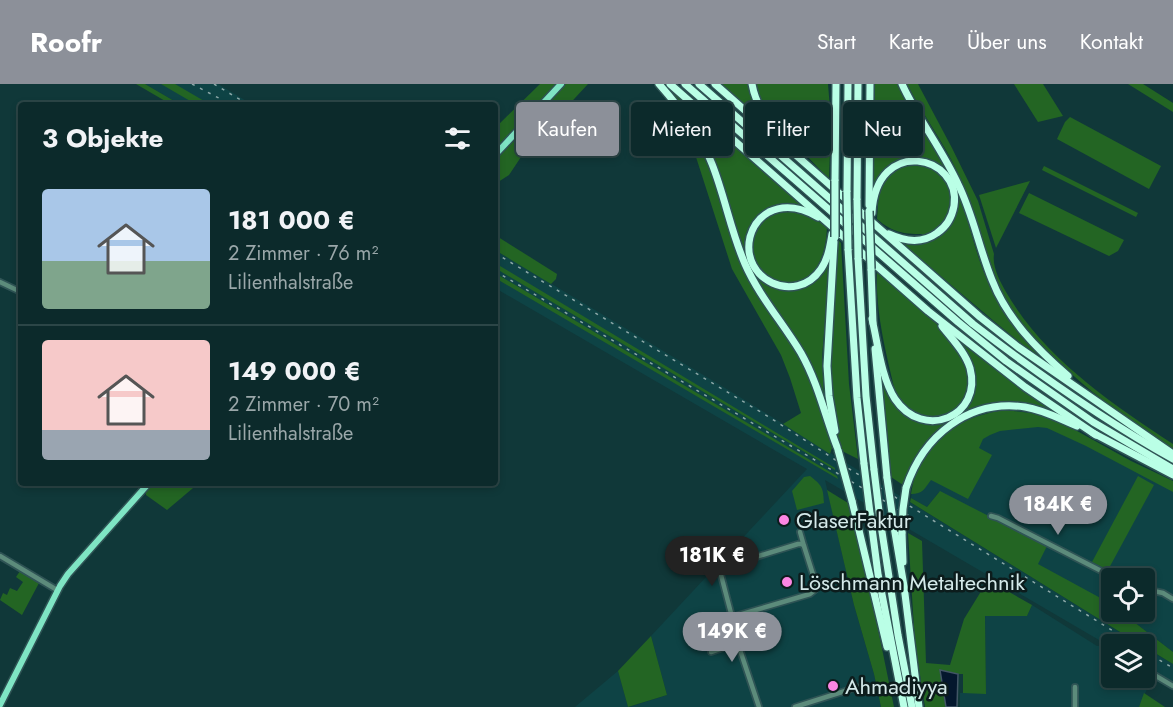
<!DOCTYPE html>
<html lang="de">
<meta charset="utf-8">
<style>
:root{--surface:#0c2a2b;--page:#153233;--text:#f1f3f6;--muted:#9aa7a9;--line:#2c4647;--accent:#8c9099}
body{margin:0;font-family:Jost,sans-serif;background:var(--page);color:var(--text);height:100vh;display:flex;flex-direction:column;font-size:22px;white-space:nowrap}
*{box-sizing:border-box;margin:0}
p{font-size:20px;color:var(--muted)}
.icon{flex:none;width:33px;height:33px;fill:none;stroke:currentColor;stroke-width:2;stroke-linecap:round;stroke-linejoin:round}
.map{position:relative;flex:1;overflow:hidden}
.drawer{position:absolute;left:18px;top:18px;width:480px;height:384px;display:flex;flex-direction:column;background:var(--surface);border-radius:6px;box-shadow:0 3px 9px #0003,0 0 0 2px var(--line)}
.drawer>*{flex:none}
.hud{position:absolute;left:516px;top:18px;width:567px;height:54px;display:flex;gap:12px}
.tools{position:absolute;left:1101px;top:484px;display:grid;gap:12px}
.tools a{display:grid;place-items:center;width:54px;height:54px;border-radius:6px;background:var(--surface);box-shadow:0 3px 9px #0003,0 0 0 2px var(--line);font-size:30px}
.price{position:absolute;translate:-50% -51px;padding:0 14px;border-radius:21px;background:var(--accent);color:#fff;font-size:20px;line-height:39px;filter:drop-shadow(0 2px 3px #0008)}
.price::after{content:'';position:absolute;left:50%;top:36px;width:18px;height:14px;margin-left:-9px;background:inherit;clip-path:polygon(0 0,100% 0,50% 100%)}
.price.current{background:#222;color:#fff}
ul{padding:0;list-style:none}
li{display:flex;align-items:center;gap:18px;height:150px;padding:0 24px}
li+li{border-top:2px solid var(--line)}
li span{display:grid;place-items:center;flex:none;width:168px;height:120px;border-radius:6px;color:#555}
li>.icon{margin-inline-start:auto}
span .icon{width:72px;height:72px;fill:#fffc;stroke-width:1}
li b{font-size:26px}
h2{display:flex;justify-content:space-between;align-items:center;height:72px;padding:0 24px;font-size:26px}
.pill{padding:0 21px;border-radius:6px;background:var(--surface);box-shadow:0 3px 9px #0003,0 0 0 2px var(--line);font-size:21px;line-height:54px}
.pill.current{background:var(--accent);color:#fff}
header{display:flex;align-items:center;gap:36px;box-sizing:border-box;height:84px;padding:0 30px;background:var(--accent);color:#fff}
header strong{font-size:28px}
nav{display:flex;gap:33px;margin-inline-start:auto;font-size:21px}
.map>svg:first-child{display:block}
.built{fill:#0e4345}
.green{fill:#236523}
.water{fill:#04172d;stroke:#425665;stroke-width:1.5}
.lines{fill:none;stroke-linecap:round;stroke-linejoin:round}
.minor-casing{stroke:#2f5455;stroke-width:8}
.major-casing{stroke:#2f5455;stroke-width:9}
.highway-casing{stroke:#2f5455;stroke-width:10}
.minor{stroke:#5c8b7b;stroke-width:4.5}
.major{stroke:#7fe5c4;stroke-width:6}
.highway{stroke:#baffe6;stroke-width:7}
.rail{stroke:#8ca8a8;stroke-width:1.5;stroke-dasharray:3 6;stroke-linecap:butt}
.highway-bridge-casing{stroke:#2f5455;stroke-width:10;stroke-linecap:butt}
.highway-bridge{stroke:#baffe6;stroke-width:7}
.poi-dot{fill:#fc86e3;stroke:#0c1c1c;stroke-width:2}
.labels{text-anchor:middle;stroke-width:5;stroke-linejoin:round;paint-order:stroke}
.poi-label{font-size:22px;fill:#d4e9e9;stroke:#0c1c1c;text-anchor:start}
</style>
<header>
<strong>Roofr</strong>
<nav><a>Start</a><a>Karte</a><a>Über uns</a><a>Kontakt</a></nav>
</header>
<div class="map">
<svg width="1173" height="623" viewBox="0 0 1173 623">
<rect width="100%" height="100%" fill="#103839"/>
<g class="built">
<polygon points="145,0 218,0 253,21 181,21"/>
<polygon points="495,166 730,307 1141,561 1112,561 1111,563 825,396 854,521 874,590 881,623 629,623 667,611 651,552 807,385 495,204"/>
<polygon points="1004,326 1039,330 1068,342 1131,377 1173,397 1173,568 1121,528 1144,528 1144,495 1112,495 1111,521 1037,480 1046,463 939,408 927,423 911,414 914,396 973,333"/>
<polygon points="1032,521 1097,562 1101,562 1111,568 1112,594 1144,594 1145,587 1153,592 1139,623 960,623 960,609 986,609 985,531 1027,532"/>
<polygon points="1144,563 1173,580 1173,600 1145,582"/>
<polygon points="618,587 628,623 575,623"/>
</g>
<g class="green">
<polygon points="136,0 145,0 181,21 172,21"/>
<polygon points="161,0 175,0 211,21 197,21"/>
<polygon points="540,0 588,0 523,70 509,91 495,100 495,74 517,54 515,48 495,65 495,44"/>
<path d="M665 0 805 123 786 120 770 124 773 130 792 127 809 131 827 143C826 162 824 172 814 188L815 196 830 178 822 273 824 312 816 290 809 277 832 364 830 370 783 340 801 329 790 294 781 271 732 185 696 73 706 59 687 30 664 1Z"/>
<polygon points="720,0 828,0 831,37 829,95 776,40 769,43"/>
<path d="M875 0H898C912 32 935 60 951 91 966 121 971 155 983 186 996 218 1016 244 1038 271L1023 261 995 238 898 156 925 157 922 150C903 150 892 148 877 135L880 93 875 99 873 98Z"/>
<path d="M907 0H918L952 64 978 117 994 170C992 183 1000 197 1006 208 1044 274 1111 319 1173 360V365C1136 341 1100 316 1067 286 1047 269 1026 249 1012 226 985 184 978 132 957 87 943 57 922 30 907 0Z"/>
<polygon points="1014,0 1043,0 1063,32 1038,38"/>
<polygon points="1128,0 1143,0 1173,19 1173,28"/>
<polygon points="1070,33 1161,82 1149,105 1057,55 1065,38"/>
<polygon points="1044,82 1138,129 1136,133 1042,86"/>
<polygon points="1030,97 996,164 979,111"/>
<polygon points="1029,109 1124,156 1118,167 1109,172 1019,129"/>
<polygon points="495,151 557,190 556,195 551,200 495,166"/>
<polygon points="837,155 841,159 849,300 858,375 842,367 833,336 829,271"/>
<polygon points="495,179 835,384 835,386 495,184"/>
<path d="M877 187C910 215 952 245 967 288L969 274 958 256 991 282 1052 326 1024 320 964 329 942 343 924 361 912 378 903 401 891 393 883 322 881 294H883C886 306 891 317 899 324 889 280 875 233 877 187Z"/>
<polygon points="495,189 837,392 838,395 495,194"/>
<path d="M1004 326 1039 330 1068 342 1131 377 1173 397V408L1086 362 1047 344 1038 343 1000 347 990 351 983 355 979 364 992 371 968 415 931 396C924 405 923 410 911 410 913 399 915 388 920 378 939 345 968 332 1004 326Z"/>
<path d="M810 392C823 402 823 404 824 419L797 426 792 407 804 393Z"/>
<polygon points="1138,392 1154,401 1108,486 1092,478"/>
<polygon points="152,399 199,399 167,426 146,411 146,406"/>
<polygon points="827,406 848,419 873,521 894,623 881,623 874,590 854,521"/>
<polygon points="940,407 1047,462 1038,480 1106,517 1111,521 1112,528 1121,528 1173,568 1173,580 1145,563 1144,561 1141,561 910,418 911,414 927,423"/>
<polygon points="908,449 922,457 926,579 950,581 964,535 988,496 1032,521 1027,532 985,532 986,610 963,609 963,590 958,590 940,586 946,623 925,623 915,559"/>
<polygon points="20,487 39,499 22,531 0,516 3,509 7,511 10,504 17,507 23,498 16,493"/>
<polygon points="651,552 667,611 628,623 618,587"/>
<polygon points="1144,609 1165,623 1139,623"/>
</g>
<polygon class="water" points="940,586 958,590 957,623 946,623"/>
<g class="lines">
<defs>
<g id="minor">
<polyline points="0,198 21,208"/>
<polyline points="991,432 998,434 1117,495"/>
<polyline points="800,448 804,462"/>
<polyline points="0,472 57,506"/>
<polyline points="1144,505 1163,509 1173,515"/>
<polyline points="732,533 810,510 815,506 816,500 804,462 802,460 798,460 733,480 723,486 721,491 732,533 731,539 759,623"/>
<polyline points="711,568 737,559"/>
<polyline points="1151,589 1173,602"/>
<polyline points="795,623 864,601"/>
<polyline points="1075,623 1075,603"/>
</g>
<g id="major">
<polyline points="495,71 561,0"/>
<polyline points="0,621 60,502 68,490 149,399"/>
</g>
<g id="highway">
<path d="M659 0C680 24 700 49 712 80 725 113 731 148 745 180 759 212 783 239 801 269 818 299 825 332 837 363"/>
<polyline points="670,0 928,227 1025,303 1096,351"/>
<polyline points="685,0 958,238 1006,277 1093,338 1173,385"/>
<path d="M699 0 973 240C1038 290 1102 335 1173 375"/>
<polyline points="715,0 980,233 1018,263 1173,370"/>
<path d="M752 0C756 23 770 41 787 58"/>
<path d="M902 0C918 35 942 65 958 100 973 130 979 164 992 196 1007 235 1037 265 1068 292"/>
<polyline points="835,97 836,0"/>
<polyline points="847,108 848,0"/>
<polyline points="857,116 858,0"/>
<polyline points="869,121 870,0"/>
<path d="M872 129C876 51 962 71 954 122 952 133 946 143 937 149 922 160 904 157 889 150"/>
<path d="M818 133C803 124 785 120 769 128 760 133 753 142 750 153 740 196 796 222 821 185 828 175 830 162 832 150"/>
<polyline points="834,158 827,282 829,312 835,347"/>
<polyline points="848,165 857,314 864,380"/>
<polyline points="858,174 866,312 874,386"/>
<polyline points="871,185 873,239"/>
<path d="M872 235C878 260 881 293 895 315 923 357 983 333 970 284 965 268 952 255 942 242"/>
<polyline points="875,265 887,394"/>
<polyline points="1093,349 1173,391"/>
<path d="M906 404C923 352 968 315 1025 323 1044 326 1060 335 1077 342"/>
<polyline points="852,417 887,563"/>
<polyline points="870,429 878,490 904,623"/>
<polyline points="880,435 898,551 912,623"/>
<polyline points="894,443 904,502 919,623"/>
<polyline points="902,448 903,478"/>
</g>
</defs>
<use href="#minor" class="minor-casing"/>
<use href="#major" class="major-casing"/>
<use href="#highway" class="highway-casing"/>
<use href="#minor" class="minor"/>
<use href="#major" class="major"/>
<use href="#highway" class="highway"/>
<g class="rail">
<polyline points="192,0 232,21"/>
<polyline points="214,0 249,21"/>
<polyline points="495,169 769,333 851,386 1136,561"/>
<polyline points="495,187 913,434"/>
<polyline points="1144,567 1173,584"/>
</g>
<defs>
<g id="highway-bridge">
<polyline points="835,97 835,153"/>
<polyline points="847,108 848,165"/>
<polyline points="857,116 858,174"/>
<polyline points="869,127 871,185"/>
<polyline points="838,366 852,417"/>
<polyline points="864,380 870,429"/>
<polyline points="874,386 880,435"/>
<polyline points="887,394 894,443"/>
<polyline points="902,448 903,425 906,404"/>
</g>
</defs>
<use href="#highway-bridge" class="highway-bridge-casing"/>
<use href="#highway-bridge" class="highway-bridge"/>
</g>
<g class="poi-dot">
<circle cx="784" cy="436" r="6"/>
<circle cx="787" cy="498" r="6"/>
<circle cx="833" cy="602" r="6"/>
</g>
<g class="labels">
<g class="poi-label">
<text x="796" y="444">GlaserFaktur</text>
<text x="799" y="506">Löschmann Metaltechnik</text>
<text x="845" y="610">Ahmadiyya</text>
</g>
</g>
</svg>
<div class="tools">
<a><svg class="icon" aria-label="locate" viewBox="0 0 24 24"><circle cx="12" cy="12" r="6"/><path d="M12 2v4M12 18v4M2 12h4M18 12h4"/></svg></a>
<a><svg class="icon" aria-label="layers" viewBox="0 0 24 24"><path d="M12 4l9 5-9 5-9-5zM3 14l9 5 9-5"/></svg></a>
</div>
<b class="price" style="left:1058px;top:452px">184K €</b>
<b class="price current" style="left:712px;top:503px">181K €</b>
<b class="price" style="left:732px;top:579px">149K €</b>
<div class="hud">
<a class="pill current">Kaufen</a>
<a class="pill">Mieten</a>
<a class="pill">Filter</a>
<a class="pill">Neu</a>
</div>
<section class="drawer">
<h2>3 Objekte<svg class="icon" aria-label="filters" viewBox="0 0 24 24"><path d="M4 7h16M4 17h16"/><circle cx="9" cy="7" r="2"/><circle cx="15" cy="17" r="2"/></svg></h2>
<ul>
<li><span style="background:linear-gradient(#a9c7e8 60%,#7fa58c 0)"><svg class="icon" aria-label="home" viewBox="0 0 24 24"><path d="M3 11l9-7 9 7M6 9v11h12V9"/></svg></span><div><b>181 000 €</b><p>2 Zimmer · 76 m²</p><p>Lilienthalstraße</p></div></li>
<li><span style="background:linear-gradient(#f6c9c9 75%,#9aa5b1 0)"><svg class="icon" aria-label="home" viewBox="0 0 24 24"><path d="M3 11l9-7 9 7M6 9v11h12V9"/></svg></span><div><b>149 000 €</b><p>2 Zimmer · 70 m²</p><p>Lilienthalstraße</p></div></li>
</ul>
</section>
</div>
